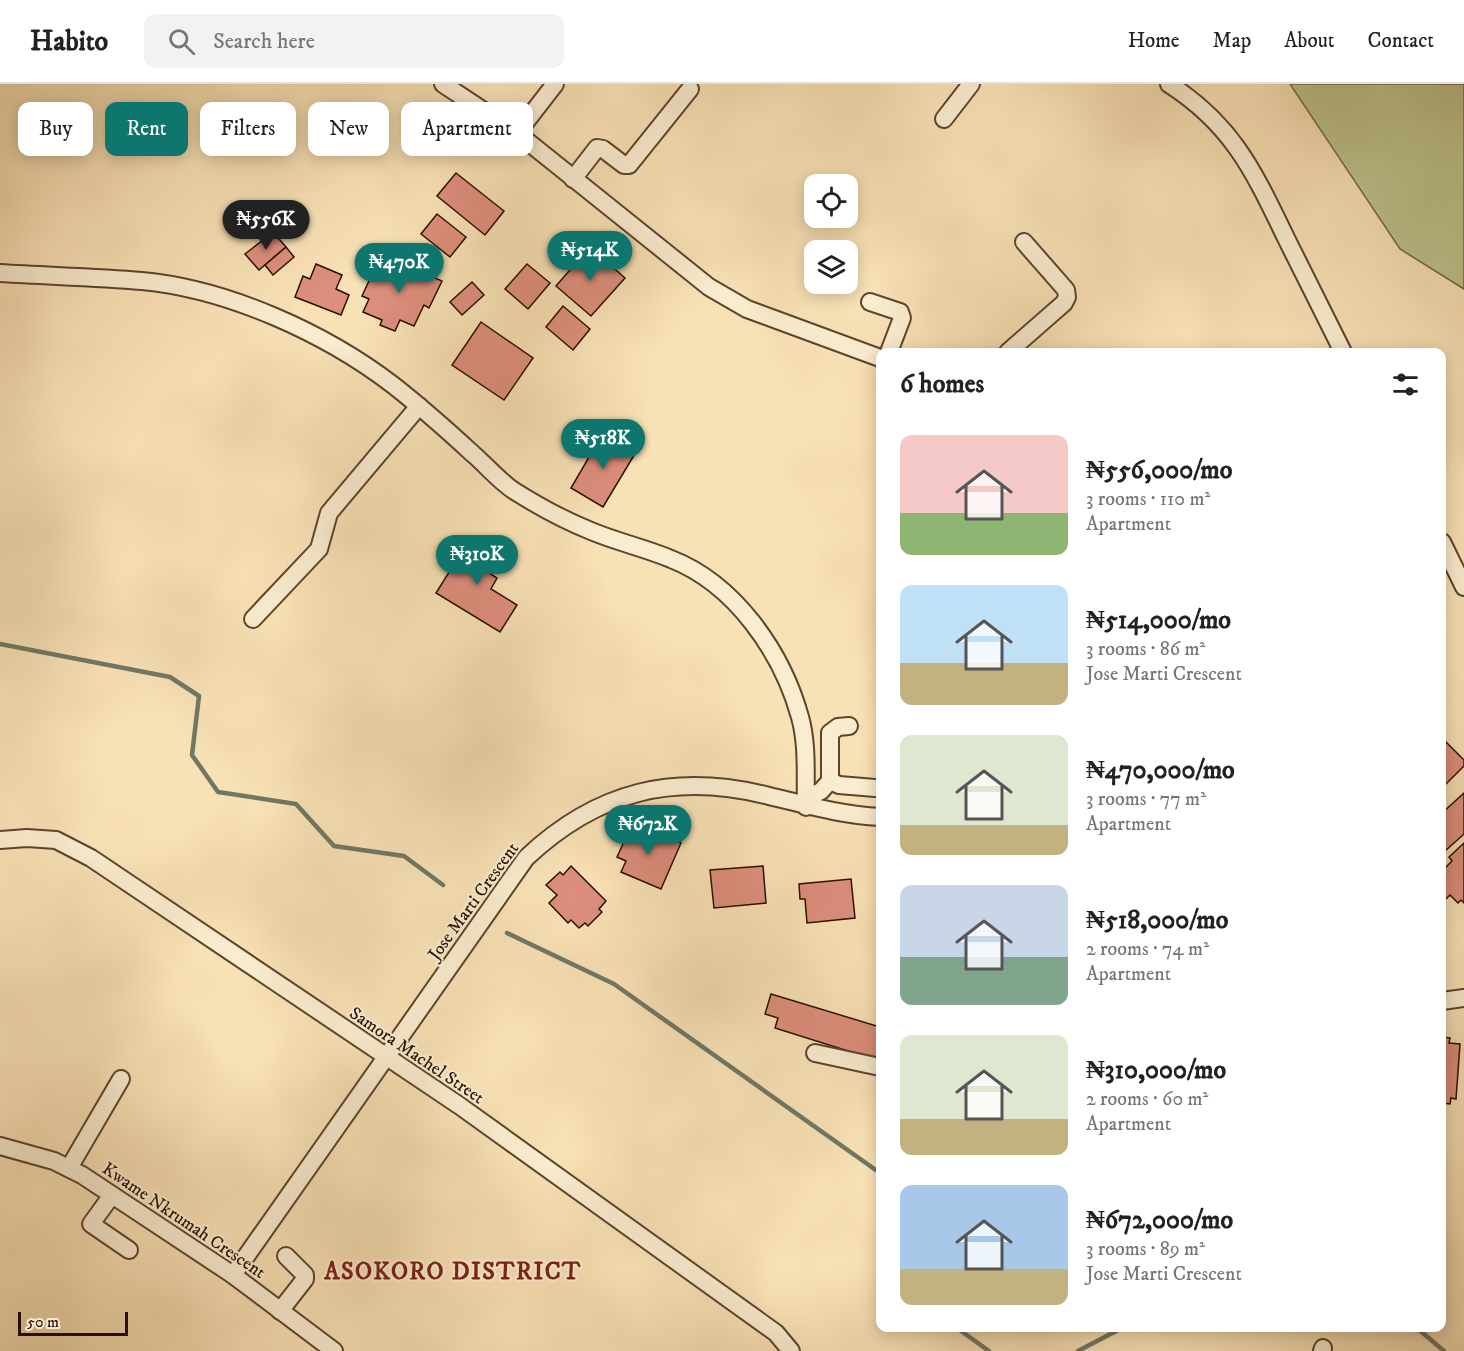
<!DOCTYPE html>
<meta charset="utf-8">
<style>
:root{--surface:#fff;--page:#f2f2f2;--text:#222;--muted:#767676;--line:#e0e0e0;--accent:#0f766e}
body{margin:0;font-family:"IM FELL DW Pica",serif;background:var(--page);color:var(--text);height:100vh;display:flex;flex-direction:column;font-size:22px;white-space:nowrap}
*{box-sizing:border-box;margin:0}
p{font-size:20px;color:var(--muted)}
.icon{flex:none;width:33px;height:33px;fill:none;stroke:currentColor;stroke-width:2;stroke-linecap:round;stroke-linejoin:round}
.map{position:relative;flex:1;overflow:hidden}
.side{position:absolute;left:876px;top:264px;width:570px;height:984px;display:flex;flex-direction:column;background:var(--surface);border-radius:12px;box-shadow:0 3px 15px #0003}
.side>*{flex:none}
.top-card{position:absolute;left:18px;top:18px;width:570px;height:54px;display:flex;gap:12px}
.fabs{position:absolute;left:804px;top:90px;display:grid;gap:12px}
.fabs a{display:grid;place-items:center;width:54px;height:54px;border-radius:12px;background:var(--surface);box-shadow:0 3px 15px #0003;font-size:30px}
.scale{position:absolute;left:18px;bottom:15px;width:110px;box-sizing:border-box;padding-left:6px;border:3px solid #280f00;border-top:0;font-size:16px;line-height:21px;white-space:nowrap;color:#280f00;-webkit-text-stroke:4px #faeccf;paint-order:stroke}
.price{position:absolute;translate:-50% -51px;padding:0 14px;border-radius:21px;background:var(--accent);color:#fff;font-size:20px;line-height:39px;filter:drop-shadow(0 2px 3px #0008)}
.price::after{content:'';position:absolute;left:50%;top:36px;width:18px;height:14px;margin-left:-9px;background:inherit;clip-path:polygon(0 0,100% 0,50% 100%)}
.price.selected{background:#222;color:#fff}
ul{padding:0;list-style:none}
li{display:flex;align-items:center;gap:18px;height:150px;padding:0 24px}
li span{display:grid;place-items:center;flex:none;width:168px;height:120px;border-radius:12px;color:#555}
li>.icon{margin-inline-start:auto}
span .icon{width:72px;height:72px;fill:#fffc;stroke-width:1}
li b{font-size:26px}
h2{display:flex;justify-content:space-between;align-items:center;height:72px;padding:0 24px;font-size:26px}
.tag{padding:0 21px;border-radius:12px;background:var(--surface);box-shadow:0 3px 15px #0003;font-size:21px;line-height:54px}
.tag.selected{background:var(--accent);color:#fff}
header{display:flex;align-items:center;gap:36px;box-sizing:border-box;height:84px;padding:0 30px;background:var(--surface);border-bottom:2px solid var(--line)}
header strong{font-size:28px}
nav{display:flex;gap:33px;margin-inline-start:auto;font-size:21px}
.search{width:420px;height:54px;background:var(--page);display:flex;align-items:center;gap:15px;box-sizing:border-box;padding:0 21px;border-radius:12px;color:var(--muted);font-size:22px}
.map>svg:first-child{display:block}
.green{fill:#bdc38d;stroke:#726946;stroke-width:1.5}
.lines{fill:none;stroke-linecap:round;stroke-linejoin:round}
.stream{stroke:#6f7865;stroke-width:4.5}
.building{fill:#dd8e7d;stroke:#280f00;stroke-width:1.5}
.minor-casing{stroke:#5c442d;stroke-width:20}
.minor{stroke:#faeccf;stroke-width:16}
.labels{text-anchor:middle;stroke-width:4.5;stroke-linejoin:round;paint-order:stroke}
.street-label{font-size:18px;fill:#280f00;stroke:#faeccf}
.district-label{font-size:24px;font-weight:bold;letter-spacing:1.5px;fill:#7a1f14;stroke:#faeccf}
</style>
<header>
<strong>Habito</strong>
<div class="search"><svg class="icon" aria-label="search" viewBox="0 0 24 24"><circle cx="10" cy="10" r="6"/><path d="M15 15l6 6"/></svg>Search here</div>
<nav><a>Home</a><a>Map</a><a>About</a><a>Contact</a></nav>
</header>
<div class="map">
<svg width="1464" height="1267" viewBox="0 0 1464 1267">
<rect width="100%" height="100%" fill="#f8e1b5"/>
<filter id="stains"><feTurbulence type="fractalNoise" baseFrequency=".00333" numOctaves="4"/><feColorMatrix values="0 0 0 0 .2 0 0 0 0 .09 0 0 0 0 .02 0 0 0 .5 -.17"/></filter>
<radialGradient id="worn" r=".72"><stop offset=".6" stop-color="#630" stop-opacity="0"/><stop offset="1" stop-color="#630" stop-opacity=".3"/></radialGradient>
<polygon class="green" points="1290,0 1464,0 1464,205 1400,165"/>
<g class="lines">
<g class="stream">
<polyline points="0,560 170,593 199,612 192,671 218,708 296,720 334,762 404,772 443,801"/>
<polyline points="507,849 614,900 880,1089"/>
<polyline points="957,1244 989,1267"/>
<polyline points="1417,1244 1444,1267"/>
<polyline points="1078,1267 1122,1244"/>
</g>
</g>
<g class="building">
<polygon points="456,89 504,127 485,151 437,112"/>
<polygon points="437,130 466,153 450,173 421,150"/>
<polygon points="273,148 286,163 259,186 245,170"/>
<polygon points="286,163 294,173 273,191 265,181"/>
<polygon points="590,163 625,194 591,232 556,202"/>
<polygon points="379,175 410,189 412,183 442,197 429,224 424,221 414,242 400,236 395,247 380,241 382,236 363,228 369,215 362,212"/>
<polygon points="316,180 342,191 336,205 349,211 341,231 295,213 303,192 310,195"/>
<polygon points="527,180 550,199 528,225 505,205"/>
<polygon points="472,198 484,211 462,231 450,218"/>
<polygon points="563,222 590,245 573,266 546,243"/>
<polygon points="481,238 533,274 504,316 452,281"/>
<polygon points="603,349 636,368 603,423 571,404"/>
<polygon points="471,453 501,471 489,489 497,494 491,505 517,521 500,548 436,509"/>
<polygon points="1446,658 1464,676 1464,682 1442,704 1442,663"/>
<polygon points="1464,709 1464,750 1445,767 1442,763 1442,729"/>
<polygon points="640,741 681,759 661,805 621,788 626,777 617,773 628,749 635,752"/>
<polygon points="1464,759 1464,819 1461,816 1458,819 1450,811 1446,815 1442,810 1442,787 1452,777 1449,773"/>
<polygon points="571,782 606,817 599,825 602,828 588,842 585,839 579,844 571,836 568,839 549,819 557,811 546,801 560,788 563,791"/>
<polygon points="763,782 766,819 714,824 710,786"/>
<polygon points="851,795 855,834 807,839 805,815 800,815 799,800"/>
<polygon points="771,910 880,943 880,977 775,944 778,934 765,930"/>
<polygon points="1442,953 1450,954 1449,959 1460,960 1456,1015 1451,1014 1450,1020 1442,1019"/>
</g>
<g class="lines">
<defs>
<g id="minor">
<polyline points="443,0 517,49 709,203 747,225 880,274"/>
<path d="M1169 0C1233 41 1254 88 1286 154 1305 192 1324 230 1343 268"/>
<polyline points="944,35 971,0"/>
<polyline points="517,49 555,0"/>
<polyline points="573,95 597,64 603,65 624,81 629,81 690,5"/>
<path d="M0 189C47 192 95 193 142 197 228 205 325 249 393 301 421 323 447 346 473 370 487 382 501 399 516 408 540 423 566 437 591 447 617 458 645 464 671 475 735 500 782 568 800 633 808 661 805 694 806 723"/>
<polyline points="870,218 900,228 902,234 889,268"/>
<polyline points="1008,268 1064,219 1067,213 1066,206 1024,158"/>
<polyline points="1442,458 1464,503"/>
<polyline points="253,535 319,465 329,429 419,322"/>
<polyline points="830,697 839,701 875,704"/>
<polyline points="806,715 821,707 830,697 830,649 838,643 849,642"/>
<polyline points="0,756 27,754 56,756 91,774 460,1022 776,1249 791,1267"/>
<polyline points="1442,917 1464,914"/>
<polyline points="815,969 880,983"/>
<polyline points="0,1062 54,1077 82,1091 233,1191 334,1267"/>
<polyline points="69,1084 121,995"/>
<polyline points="112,1111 91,1140 129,1166"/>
<path d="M233 1191 526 774C597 707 674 688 769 712 807 721 841 731 880 733"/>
<polyline points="280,1227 305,1195 305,1191 286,1172"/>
<polyline points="1322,1267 1323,1264"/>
</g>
</defs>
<use href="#minor" class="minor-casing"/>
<use href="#minor" class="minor"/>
</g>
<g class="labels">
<g class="street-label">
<text transform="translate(473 817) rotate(-54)" y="6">Jose Marti Crescent</text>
<text transform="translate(417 971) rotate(34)" y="6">Samora Machel Street</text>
<text transform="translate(184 1136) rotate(34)" y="6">Kwame Nkrumah Crescent</text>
</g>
<g class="district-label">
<text x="453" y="1195">ASOKORO DISTRICT</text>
</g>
</g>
<rect width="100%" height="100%" filter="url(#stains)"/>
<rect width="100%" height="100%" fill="url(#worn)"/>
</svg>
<div class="fabs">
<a><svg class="icon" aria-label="locate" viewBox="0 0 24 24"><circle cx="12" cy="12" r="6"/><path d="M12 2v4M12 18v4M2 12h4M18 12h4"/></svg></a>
<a><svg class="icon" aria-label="layers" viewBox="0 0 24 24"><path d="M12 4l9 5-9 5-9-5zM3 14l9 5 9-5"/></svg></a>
</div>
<div class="scale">50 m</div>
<b class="price selected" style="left:266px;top:167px">₦556K</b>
<b class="price" style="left:590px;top:198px">₦514K</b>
<b class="price" style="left:399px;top:210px">₦470K</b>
<b class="price" style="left:603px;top:386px">₦518K</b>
<b class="price" style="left:477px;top:502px">₦310K</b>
<b class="price" style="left:648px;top:772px">₦672K</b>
<div class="top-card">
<a class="tag">Buy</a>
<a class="tag selected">Rent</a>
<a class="tag">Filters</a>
<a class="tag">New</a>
<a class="tag">Apartment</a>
</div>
<section class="side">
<h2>6 homes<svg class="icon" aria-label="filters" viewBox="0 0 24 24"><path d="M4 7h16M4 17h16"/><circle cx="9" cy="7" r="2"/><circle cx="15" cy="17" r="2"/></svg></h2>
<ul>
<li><span style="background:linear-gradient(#f6c9c9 65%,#8fb573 0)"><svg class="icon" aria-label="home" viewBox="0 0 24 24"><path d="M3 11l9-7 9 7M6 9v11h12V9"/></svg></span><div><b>₦556,000/mo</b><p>3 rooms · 110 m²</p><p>Apartment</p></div></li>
<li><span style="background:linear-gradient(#bfe0f5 65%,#c2b280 0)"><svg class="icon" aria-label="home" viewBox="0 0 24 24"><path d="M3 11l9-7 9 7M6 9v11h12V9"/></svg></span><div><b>₦514,000/mo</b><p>3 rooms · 86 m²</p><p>Jose Marti Crescent</p></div></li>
<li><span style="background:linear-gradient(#dfe7d0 75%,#c2b280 0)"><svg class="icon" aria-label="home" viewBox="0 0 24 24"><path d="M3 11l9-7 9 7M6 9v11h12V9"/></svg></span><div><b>₦470,000/mo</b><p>3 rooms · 77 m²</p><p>Apartment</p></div></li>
<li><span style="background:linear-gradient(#c9d6e8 60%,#7fa58c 0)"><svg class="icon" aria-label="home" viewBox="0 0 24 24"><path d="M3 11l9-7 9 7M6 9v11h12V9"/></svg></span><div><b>₦518,000/mo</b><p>2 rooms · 74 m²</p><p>Apartment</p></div></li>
<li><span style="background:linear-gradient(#dfe7d0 70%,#c2b280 0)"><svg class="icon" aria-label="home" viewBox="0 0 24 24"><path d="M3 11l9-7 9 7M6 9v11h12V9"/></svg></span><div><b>₦310,000/mo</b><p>2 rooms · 60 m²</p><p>Apartment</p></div></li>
<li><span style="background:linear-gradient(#a9c7e8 70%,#c2b280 0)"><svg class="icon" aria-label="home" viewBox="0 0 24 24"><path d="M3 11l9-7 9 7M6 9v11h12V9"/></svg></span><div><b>₦672,000/mo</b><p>3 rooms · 89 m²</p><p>Jose Marti Crescent</p></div></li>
</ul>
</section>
</div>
